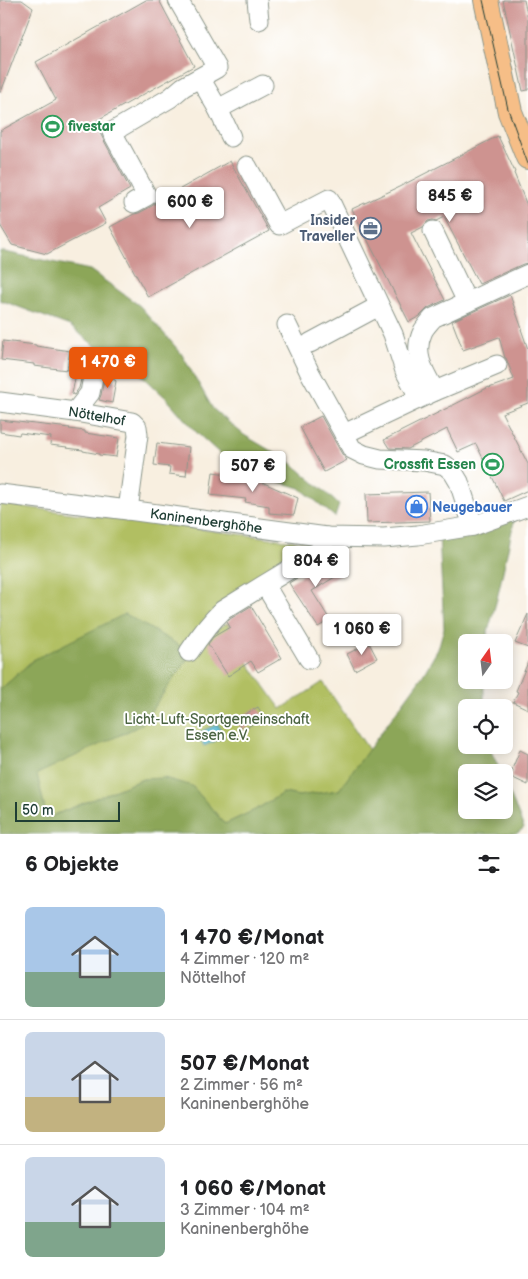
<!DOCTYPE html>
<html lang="de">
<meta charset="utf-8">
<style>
:root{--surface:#fff;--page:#f6f6f6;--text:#202124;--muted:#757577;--line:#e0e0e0;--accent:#ea580c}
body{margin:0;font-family:"Balsamiq Sans",sans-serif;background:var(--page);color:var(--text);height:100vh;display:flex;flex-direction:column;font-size:19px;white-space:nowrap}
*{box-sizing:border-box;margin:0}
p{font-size:16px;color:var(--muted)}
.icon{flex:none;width:28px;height:28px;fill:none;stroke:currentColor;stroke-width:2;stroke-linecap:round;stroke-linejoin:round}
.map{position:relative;height:834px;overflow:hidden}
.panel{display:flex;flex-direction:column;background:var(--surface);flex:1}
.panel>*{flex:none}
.needle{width:32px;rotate:14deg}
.tools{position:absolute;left:458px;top:634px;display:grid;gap:10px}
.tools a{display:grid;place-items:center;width:55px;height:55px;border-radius:8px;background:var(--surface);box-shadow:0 2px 12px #0003;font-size:25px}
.scale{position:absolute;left:15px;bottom:12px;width:105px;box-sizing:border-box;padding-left:5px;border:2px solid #1f3d34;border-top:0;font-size:14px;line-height:18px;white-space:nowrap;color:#1f3d34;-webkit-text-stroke:4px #fff;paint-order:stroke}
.price{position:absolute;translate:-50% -42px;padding:0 11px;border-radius:5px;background:#fff;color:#222;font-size:16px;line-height:32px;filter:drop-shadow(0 1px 2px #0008)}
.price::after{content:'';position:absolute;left:50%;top:30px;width:15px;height:11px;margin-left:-8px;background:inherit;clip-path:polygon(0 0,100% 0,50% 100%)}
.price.on{background:var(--accent);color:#fff}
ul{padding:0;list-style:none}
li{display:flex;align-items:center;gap:15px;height:125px;padding:0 25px}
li+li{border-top:1px solid var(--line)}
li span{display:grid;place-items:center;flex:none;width:140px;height:100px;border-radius:8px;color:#555}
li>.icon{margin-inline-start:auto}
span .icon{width:60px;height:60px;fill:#fffc;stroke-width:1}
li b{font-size:21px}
h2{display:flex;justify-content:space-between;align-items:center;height:60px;padding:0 25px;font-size:21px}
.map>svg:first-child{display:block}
.green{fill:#b1bf62;stroke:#687e4b}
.forest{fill:#8ca658;stroke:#567246}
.water{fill:#54b8d2;stroke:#3a7a83}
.building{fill:#ce9390}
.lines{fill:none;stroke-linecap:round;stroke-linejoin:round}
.minor-casing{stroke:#8c968a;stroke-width:21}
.major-casing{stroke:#8c968a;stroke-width:26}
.minor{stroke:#fff;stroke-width:19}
.major{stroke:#f6be87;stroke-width:24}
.tram{stroke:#1f3d34;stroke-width:1}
.labels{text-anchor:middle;stroke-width:4;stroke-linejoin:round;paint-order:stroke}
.leisure-label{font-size:14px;font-weight:bold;fill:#27864d;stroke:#fff;text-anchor:start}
.service-label{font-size:14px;font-weight:bold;fill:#4e5e75;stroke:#fff;text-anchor:end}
.street-label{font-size:14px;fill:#1f3d34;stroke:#fff}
.shop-label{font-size:14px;font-weight:bold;fill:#366cbe;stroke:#fff;text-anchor:start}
.park-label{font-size:14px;fill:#4b6442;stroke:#fff}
</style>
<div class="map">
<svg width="528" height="834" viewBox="0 0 528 834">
<rect width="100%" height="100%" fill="#fff"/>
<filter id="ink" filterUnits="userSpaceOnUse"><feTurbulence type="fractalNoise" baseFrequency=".02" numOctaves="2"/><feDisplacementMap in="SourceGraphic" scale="10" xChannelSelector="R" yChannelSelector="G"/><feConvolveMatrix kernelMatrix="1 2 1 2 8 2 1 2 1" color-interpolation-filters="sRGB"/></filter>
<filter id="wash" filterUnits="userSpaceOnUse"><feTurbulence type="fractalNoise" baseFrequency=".0096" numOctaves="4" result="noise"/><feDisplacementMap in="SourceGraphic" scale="20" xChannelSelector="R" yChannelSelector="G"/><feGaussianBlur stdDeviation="1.12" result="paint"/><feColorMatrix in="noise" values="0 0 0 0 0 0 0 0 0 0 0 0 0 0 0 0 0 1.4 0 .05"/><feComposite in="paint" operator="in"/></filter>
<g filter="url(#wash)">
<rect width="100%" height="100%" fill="#f8efe0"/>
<g class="green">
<polygon points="0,504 318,544 187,650 33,660 0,690"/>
<polygon points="227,623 251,667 281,709 323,682 369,750 339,790 299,796 283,793 257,809 225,824 192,786 143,779 47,818 36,774 141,725 202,636"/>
</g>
<g class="forest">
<polygon points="0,251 90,270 140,306 181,353 213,409 244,435 290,462 323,490 339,505 335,517 300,488 270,479 229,462 196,432 166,398 133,367 105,354 70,326 0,300"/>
<polygon points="516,512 497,599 487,635 486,642 466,642 466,680 484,680 484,707 466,708 466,745 488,745 501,772 466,772 466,810 504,810 504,780 524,828 516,834 0,834 0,690 33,660 125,614 187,650 191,654 141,725 37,774 47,818 143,779 164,778 192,786 225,824 257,809 283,793 299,796 339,790 423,675 438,649 444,628 439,536"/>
</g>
<polygon class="water" points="218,724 224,737 204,746 198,733"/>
<g id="blocks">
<g class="building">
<polygon points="0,0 22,0 33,8 1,92 0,92"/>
<polygon points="146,0 159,0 194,66 94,122 130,189 98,208 106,223 47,254 12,245 0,225 0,131 56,100 36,62"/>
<polygon points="503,0 524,0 528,19 528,90 523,91"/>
<polygon points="498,136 515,172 514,173 528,208 528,263 523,264 479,284 444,217 436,221 433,220 428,221 423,227 411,233 445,300 428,308 420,316 409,322 352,209 399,187"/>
<polygon points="230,161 269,231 148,297 110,227 134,214 139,213 152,206 157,202"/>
<polygon points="510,295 522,329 521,329 528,349 528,403 502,413 528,464 528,490 504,501 476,444 458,452 447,429 408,449 389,448 384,440 489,387 489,388 514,379 506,358 505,358 499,337 463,350 452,321"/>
<polygon points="3,341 36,345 36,346 70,351 67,370 34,366 34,364 1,360"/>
<polygon points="78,364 84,366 79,388 74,395 72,394"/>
<polygon points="105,373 116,381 112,403 99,400 101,395"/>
<polygon points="321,416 342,454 347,460 324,472 300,427"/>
<polygon points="0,420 70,428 69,429 85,431 85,433 119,438 116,457 99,455 99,454 83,451 83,450 66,448 67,447 50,445 51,437 20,433 19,435 0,432"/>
<polygon points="157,443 189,447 186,476 169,474 170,467 154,465"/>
<polygon points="213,472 250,477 298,498 294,515 269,513 269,506 245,502 246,499 210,495"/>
<polygon points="428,492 430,521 367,523 366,494"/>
<polygon points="332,554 343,572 312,591 330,620 318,627 289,583 324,561"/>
<polygon points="251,606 282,658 258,672 251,661 228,676 208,644 213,637 230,627 227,622 230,619"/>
<polygon points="528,614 528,648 515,643"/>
<polygon points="369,643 377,658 355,670 347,654"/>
<polygon points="528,662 528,709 513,702 518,692 516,691"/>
<polygon points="258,707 264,718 242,730 236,719"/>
<polygon points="520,750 528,754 528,785 511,777 513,770 512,769"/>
</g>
</g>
</g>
<g filter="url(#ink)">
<use href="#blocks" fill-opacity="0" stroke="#8c968a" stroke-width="1"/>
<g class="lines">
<defs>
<g id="minor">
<polyline points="257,0 259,20"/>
<polyline points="200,78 218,109 231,137"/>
<polyline points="218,109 263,85"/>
<polyline points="247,166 279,225 329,199 393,334 405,371 419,397"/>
<polyline points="134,203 147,196 112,132 170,98 183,87 217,68 178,0"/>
<polyline points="433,231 467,302"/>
<path d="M287 325 309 371 344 434 435 391C424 372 412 353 423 331 425 327 430 322 433 318L528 274"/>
<polyline points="310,343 379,306"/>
<polyline points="435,391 497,365"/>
<path id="s1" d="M0 402 75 412 132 422 137 427 138 435 128 510"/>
<polyline points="75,412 90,393 94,371"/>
<polyline points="344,434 352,449 364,455 380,459 424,461 445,465 453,472 459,482 473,526"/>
<path id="s2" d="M0 494 128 510 327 537 384 538 418 535 473 526 528 506"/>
<polyline points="265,585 309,659"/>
<path d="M189 652C199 637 209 623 223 610L318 552 322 548 327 537"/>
</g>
<polyline id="major" points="486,0 510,112 528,157"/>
</defs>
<use href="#minor" class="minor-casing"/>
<use href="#major" class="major-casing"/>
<use href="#minor" class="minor"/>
<use href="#major" class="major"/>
<polyline class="tram" points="483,0 508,109 528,164"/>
</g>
</g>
<defs>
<symbol id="stadium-ring" viewBox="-11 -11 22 22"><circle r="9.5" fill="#fff" stroke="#2e9e5b" stroke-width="1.5"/><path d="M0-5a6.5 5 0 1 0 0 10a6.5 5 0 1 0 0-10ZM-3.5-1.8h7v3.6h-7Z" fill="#2e9e5b"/></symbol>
<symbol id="office-ring" viewBox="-11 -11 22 22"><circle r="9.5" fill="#fff" stroke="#5c6f8a" stroke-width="1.5"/><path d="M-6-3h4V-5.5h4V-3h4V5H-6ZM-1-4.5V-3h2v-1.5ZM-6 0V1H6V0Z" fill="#5c6f8a"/></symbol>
<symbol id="shop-ring" viewBox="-11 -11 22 22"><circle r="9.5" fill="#fff" stroke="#3f7fe0" stroke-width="1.5"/><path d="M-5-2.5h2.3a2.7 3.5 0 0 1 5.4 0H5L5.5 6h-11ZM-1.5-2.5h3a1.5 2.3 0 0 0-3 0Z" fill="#3f7fe0"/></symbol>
</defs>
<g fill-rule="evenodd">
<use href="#stadium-ring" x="40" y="114" width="25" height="25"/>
<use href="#office-ring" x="358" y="216" width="25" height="25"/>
<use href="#stadium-ring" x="480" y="452" width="25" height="25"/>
<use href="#shop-ring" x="404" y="494" width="25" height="25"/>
</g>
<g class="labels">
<g class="leisure-label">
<text x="68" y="131">fivestar</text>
<text x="476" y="469" text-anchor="end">Crossfit Essen</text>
</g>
<g class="service-label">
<text x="355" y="225">Insider<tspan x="355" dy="16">Traveller</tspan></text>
</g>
<g class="street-label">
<text dy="5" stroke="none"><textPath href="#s1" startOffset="98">Nöttelhof</textPath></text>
<text dy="5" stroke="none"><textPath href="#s2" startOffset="208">Kaninenberghöhe</textPath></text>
</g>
<g class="shop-label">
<text x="432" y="512">Neugebauer</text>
</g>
<g class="park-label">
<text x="217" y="724">Licht-Luft-Sportgemeinschaft<tspan x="217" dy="16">Essen e.V.</tspan></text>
</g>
</g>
</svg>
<div class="tools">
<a><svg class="needle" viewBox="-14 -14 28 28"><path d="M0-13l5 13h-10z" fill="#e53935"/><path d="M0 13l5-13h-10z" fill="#757577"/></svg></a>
<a><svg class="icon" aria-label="locate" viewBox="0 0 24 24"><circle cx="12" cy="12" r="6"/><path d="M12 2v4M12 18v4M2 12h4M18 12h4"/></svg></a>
<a><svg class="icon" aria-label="layers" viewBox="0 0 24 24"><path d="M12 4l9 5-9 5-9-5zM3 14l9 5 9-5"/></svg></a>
</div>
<div class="scale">50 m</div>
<b class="price" style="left:450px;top:223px">845 €</b>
<b class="price" style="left:190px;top:229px">600 €</b>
<b class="price on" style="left:108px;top:389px">1 470 €</b>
<b class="price" style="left:253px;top:493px">507 €</b>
<b class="price" style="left:316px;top:588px">804 €</b>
<b class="price" style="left:362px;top:656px">1 060 €</b>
</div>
<section class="panel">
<h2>6 Objekte<svg class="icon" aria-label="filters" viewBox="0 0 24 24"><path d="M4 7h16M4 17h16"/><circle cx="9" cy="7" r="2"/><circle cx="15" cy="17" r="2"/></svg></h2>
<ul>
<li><span style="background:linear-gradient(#a9c7e8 65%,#7fa58c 0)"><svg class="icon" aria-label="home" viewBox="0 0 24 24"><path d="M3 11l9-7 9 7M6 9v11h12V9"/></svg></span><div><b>1 470 €/Monat</b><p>4 Zimmer · 120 m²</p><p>Nöttelhof</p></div></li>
<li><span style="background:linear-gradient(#c9d6e8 65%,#c2b280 0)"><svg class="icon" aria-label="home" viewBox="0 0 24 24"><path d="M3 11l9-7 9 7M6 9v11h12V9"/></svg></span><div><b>507 €/Monat</b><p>2 Zimmer · 56 m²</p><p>Kaninenberghöhe</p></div></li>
<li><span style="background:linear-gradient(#c9d6e8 65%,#7fa58c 0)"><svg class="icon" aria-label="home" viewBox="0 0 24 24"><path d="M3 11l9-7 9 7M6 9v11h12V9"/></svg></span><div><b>1 060 €/Monat</b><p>3 Zimmer · 104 m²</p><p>Kaninenberghöhe</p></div></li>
</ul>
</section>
